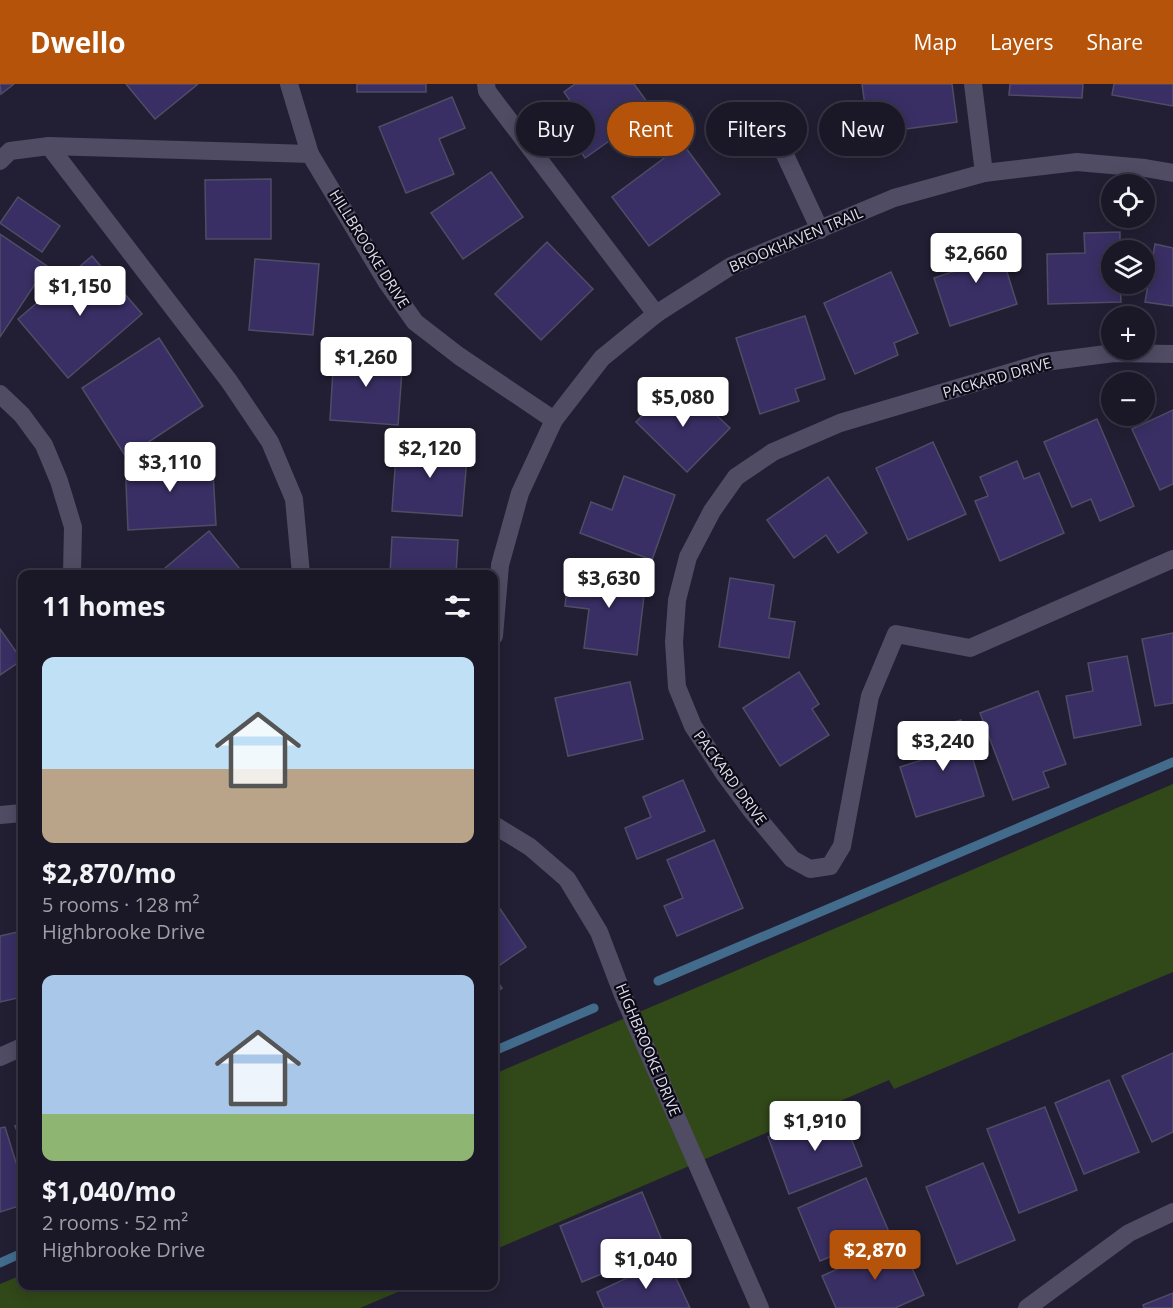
<!DOCTYPE html>
<meta charset="utf-8">
<style>
:root{--surface:#1a1727;--page:#272433;--text:#f1f3f6;--muted:#9f9fa7;--line:#383644;--accent:#b45309}
body{margin:0;font-family:"Open Sans",sans-serif;background:var(--page);color:var(--text);height:100vh;display:flex;flex-direction:column;font-size:22px;white-space:nowrap}
*{box-sizing:border-box;margin:0}
p{font-size:20px;color:var(--muted)}
.icon{flex:none;width:33px;height:33px;fill:none;stroke:currentColor;stroke-width:2;stroke-linecap:round;stroke-linejoin:round}
.map{position:relative;flex:1;overflow:hidden}
.drawer{position:absolute;left:18px;top:486px;width:480px;height:720px;display:flex;flex-direction:column;background:var(--surface);border-radius:12px;box-shadow:0 3px 15px #0003,0 0 0 2px var(--line)}
.drawer>*{flex:none}
.top-card{position:absolute;left:516px;top:18px;width:567px;height:54px;display:flex;gap:12px}
.tools{position:absolute;left:1101px;top:90px;display:grid;gap:12px}
.tools a{display:grid;place-items:center;width:54px;height:54px;border-radius:50%;background:var(--surface);box-shadow:0 3px 15px #0003,0 0 0 2px var(--line);font-size:30px}
.price{position:absolute;translate:-50% -51px;padding:0 14px;border-radius:6px;background:#fff;color:#222;font-size:20px;line-height:39px;filter:drop-shadow(0 2px 3px #0008)}
.price::after{content:'';position:absolute;left:50%;top:36px;width:18px;height:14px;margin-left:-9px;background:inherit;clip-path:polygon(0 0,100% 0,50% 100%)}
.price.selected{background:var(--accent);color:#fff}
ul{padding:0;list-style:none}
li{display:grid;align-content:center;gap:12px;height:318px;padding:0 24px}
li span{display:grid;place-items:center;height:186px;border-radius:12px;color:#555}
li>.icon{margin-inline-start:auto}
span .icon{width:108px;height:108px;fill:#fffc;stroke-width:1}
li b{font-size:26px}
h2{display:flex;justify-content:space-between;align-items:center;height:72px;padding:0 24px;font-size:26px}
.tag{padding:0 21px;border-radius:27px;background:var(--surface);box-shadow:0 3px 15px #0003,0 0 0 2px var(--line);font-size:21px;line-height:54px}
.tag.selected{background:var(--accent);color:#fff}
header{display:flex;align-items:center;gap:36px;box-sizing:border-box;height:84px;padding:0 30px;background:var(--accent);color:#fff}
header strong{font-size:28px}
nav{display:flex;gap:33px;margin-inline-start:auto;font-size:21px}
.map>svg:first-child{display:block}
.green{fill:#314819}
.lines{fill:none;stroke-linecap:round;stroke-linejoin:round}
.stream{stroke:#426b8c;stroke-width:9}
.building{fill:#392f64;stroke:#4f4d65;stroke-width:1.5}
.minor{stroke:#4f4c64;stroke-width:18}
.labels{text-anchor:middle;stroke-width:4.5;stroke-linejoin:round;paint-order:stroke}
.street-label{font-size:15px;fill:#dddceb;stroke:#0c0a14}
</style>
<header>
<strong>Dwello</strong>
<nav><a>Map</a><a>Layers</a><a>Share</a></nav>
</header>
<div class="map">
<svg width="1173" height="1224" viewBox="0 0 1173 1224">
<rect width="100%" height="100%" fill="#221f34"/>
<g class="green">
<polygon points="1173,700 1173,888 894,1005 889,996 494,1166 494,990"/>
<polygon points="22,1191 22,1202 412,1202 360,1224 0,1224 0,1200"/>
</g>
<g class="lines">
<g class="stream">
<polyline points="658,897 1173,678"/>
<polyline points="494,967 594,924"/>
<polyline points="0,1179 22,1169"/>
</g>
</g>
<g class="building">
<polygon points="0,0 14,0 1,10"/>
<polygon points="126,0 198,0 155,35"/>
<rect x="357" y="0" width="69" height="8"/>
<polygon points="575,0 634,0 653,26 585,74 566,46 582,34 564,8"/>
<polygon points="862,0 952,0 957,38 869,50"/>
<polygon points="1010,0 1083,0 1082,14 1009,11"/>
<polygon points="1114,0 1173,0 1173,22 1112,11"/>
<polygon points="452,13 465,44 439,55 454,90 406,109 379,43"/>
<polygon points="683,60 720,110 649,162 612,113"/>
<polygon points="491,88 523,133 463,175 431,129"/>
<polygon points="271,95 271,155 206,155 205,96"/>
<polygon points="18,113 60,142 42,168 0,139"/>
<polygon points="1120,148 1120,166 1112,166 1112,200 1120,200 1121,218 1048,220 1047,170 1085,169 1084,149"/>
<polygon points="0,150 47,182 0,253"/>
<polygon points="996,153 1017,220 950,242 934,194 964,184 959,165"/>
<polygon points="547,158 593,205 541,256 495,210"/>
<polygon points="1155,160 1173,164 1173,222 1145,218"/>
<polygon points="92,172 142,230 68,294 18,235"/>
<polygon points="255,175 319,180 313,251 249,246"/>
<polygon points="891,188 918,249 894,259 898,271 855,290 824,219"/>
<polygon points="805,232 825,295 795,305 799,317 760,330 736,254"/>
<polygon points="159,254 203,322 126,373 82,304"/>
<polygon points="334,268 403,273 398,341 330,336"/>
<polygon points="665,308 680,322 693,309 730,344 687,388 636,338"/>
<polygon points="1173,326 1173,400 1160,406 1132,345"/>
<polygon points="1097,335 1134,422 1100,437 1091,415 1072,423 1044,358"/>
<polygon points="397,357 468,363 462,432 392,427"/>
<polygon points="933,358 966,430 908,456 876,384"/>
<polygon points="212,371 216,441 128,446 125,376"/>
<polygon points="1017,377 1024,395 1039,389 1064,449 1000,477 975,417 988,412 980,393"/>
<polygon points="624,392 675,411 652,476 580,449 591,418 612,426"/>
<polygon points="828,393 867,449 838,469 826,451 794,474 767,436"/>
<polygon points="209,447 244,490 158,490"/>
<polygon points="392,453 458,456 456,490 390,490"/>
<polygon points="569,486 646,495 637,571 584,564 589,525 565,522"/>
<polygon points="730,494 774,501 769,534 795,538 789,574 719,563"/>
<polygon points="0,545 22,576 0,591"/>
<polygon points="1173,549 1173,619 1155,622 1142,555"/>
<polygon points="1127,572 1141,641 1074,654 1066,612 1093,607 1088,579"/>
<polygon points="799,588 819,620 812,625 829,651 780,682 743,624"/>
<polygon points="630,598 643,655 568,672 555,614"/>
<polygon points="1038,607 1066,680 1043,688 1049,703 1013,716 980,629"/>
<polygon points="961,636 984,712 916,733 900,683 931,673 923,647"/>
<polygon points="683,696 705,747 637,775 625,744 651,733 643,713"/>
<polygon points="714,756 743,824 677,852 664,822 683,814 667,776"/>
<polygon points="494,816 526,863 494,885"/>
<polygon points="22,847 22,913 0,918 0,852"/>
<polygon points="494,893 502,904 494,910"/>
<polygon points="1173,969 1173,1048 1152,1058 1122,992"/>
<polygon points="1109,996 1139,1068 1084,1090 1055,1019"/>
<polygon points="1045,1023 1077,1106 1019,1129 987,1045"/>
<polygon points="840,1026 862,1082 789,1110 768,1053"/>
<polygon points="22,1039 22,1060 15,1042"/>
<polygon points="5,1043 22,1098 22,1121 0,1128 0,1044"/>
<polygon points="983,1079 1015,1156 957,1180 926,1103"/>
<polygon points="866,1094 889,1148 820,1177 798,1124"/>
<polygon points="642,1108 665,1164 582,1198 560,1142"/>
<polygon points="900,1157 924,1211 895,1224 836,1224 822,1192"/>
<polygon points="667,1175 690,1224 604,1224 597,1208"/>
<polygon points="1173,1209 1173,1224 1144,1224 1143,1221"/>
</g>
<g class="lines">
<g class="minor">
<polyline points="289,0 310,70 386,197 415,238 459,272 554,336"/>
<polyline points="486,0 487,7 656,230"/>
<polyline points="973,0 984,89"/>
<polyline points="765,28 820,146"/>
<polyline points="49,62 229,297 270,358 294,415 301,490"/>
<polyline points="0,77 10,67 49,62 310,70"/>
<polyline points="1173,270 1114,269 1045,278 840,339 773,368 736,393 712,427 688,473 677,516 674,558 677,603 693,642 725,691 751,726 792,775 810,785 830,782 842,762 870,612 896,550 970,564 1173,475"/>
<polyline points="0,310 22,331 44,361 59,397 73,443 72,490"/>
<polyline points="494,552 500,481 520,409 554,336 602,274 656,230 731,182 894,114 984,89 1077,78 1145,84 1173,89"/>
<polyline points="0,731 22,729"/>
<polyline points="494,741 530,763 567,795 599,848 623,911 760,1224"/>
<polyline points="0,973 22,963"/>
<polyline points="1027,1224 1129,1149 1173,1128"/>
</g>
</g>
<g class="labels">
<g class="street-label">
<text transform="translate(796 156) rotate(-23)" y="5">BROOKHAVEN TRAIL</text>
<text transform="translate(369 165) rotate(58)" y="5">HILLBROOKE DRIVE</text>
<text transform="translate(997 294) rotate(-16)" y="5">PACKARD DRIVE</text>
<text transform="translate(730 694) rotate(54)" y="5">PACKARD DRIVE</text>
<text transform="translate(648 966) rotate(67)" y="5">HIGHBROOKE DRIVE</text>
</g>
</g>
</svg>
<div class="tools">
<a><svg class="icon" aria-label="locate" viewBox="0 0 24 24"><circle cx="12" cy="12" r="6"/><path d="M12 2v4M12 18v4M2 12h4M18 12h4"/></svg></a>
<a><svg class="icon" aria-label="layers" viewBox="0 0 24 24"><path d="M12 4l9 5-9 5-9-5zM3 14l9 5 9-5"/></svg></a>
<a>+</a>
<a>−</a>
</div>
<b class="price" style="left:976px;top:200px">$2,660</b>
<b class="price" style="left:80px;top:233px">$1,150</b>
<b class="price" style="left:366px;top:304px">$1,260</b>
<b class="price" style="left:683px;top:344px">$5,080</b>
<b class="price" style="left:430px;top:395px">$2,120</b>
<b class="price" style="left:170px;top:409px">$3,110</b>
<b class="price" style="left:609px;top:525px">$3,630</b>
<b class="price" style="left:943px;top:688px">$3,240</b>
<b class="price" style="left:815px;top:1068px">$1,910</b>
<b class="price selected" style="left:875px;top:1197px">$2,870</b>
<b class="price" style="left:646px;top:1206px">$1,040</b>
<div class="top-card">
<a class="tag">Buy</a>
<a class="tag selected">Rent</a>
<a class="tag">Filters</a>
<a class="tag">New</a>
</div>
<section class="drawer">
<h2>11 homes<svg class="icon" aria-label="filters" viewBox="0 0 24 24"><path d="M4 7h16M4 17h16"/><circle cx="9" cy="7" r="2"/><circle cx="15" cy="17" r="2"/></svg></h2>
<ul>
<li><span style="background:linear-gradient(#bfe0f5 60%,#b9a48a 0)"><svg class="icon" aria-label="home" viewBox="0 0 24 24"><path d="M3 11l9-7 9 7M6 9v11h12V9"/></svg></span><div><b>$2,870/mo</b><p>5 rooms · 128 m²</p><p>Highbrooke Drive</p></div></li>
<li><span style="background:linear-gradient(#a9c7e8 75%,#8fb573 0)"><svg class="icon" aria-label="home" viewBox="0 0 24 24"><path d="M3 11l9-7 9 7M6 9v11h12V9"/></svg></span><div><b>$1,040/mo</b><p>2 rooms · 52 m²</p><p>Highbrooke Drive</p></div></li>
</ul>
</section>
</div>
